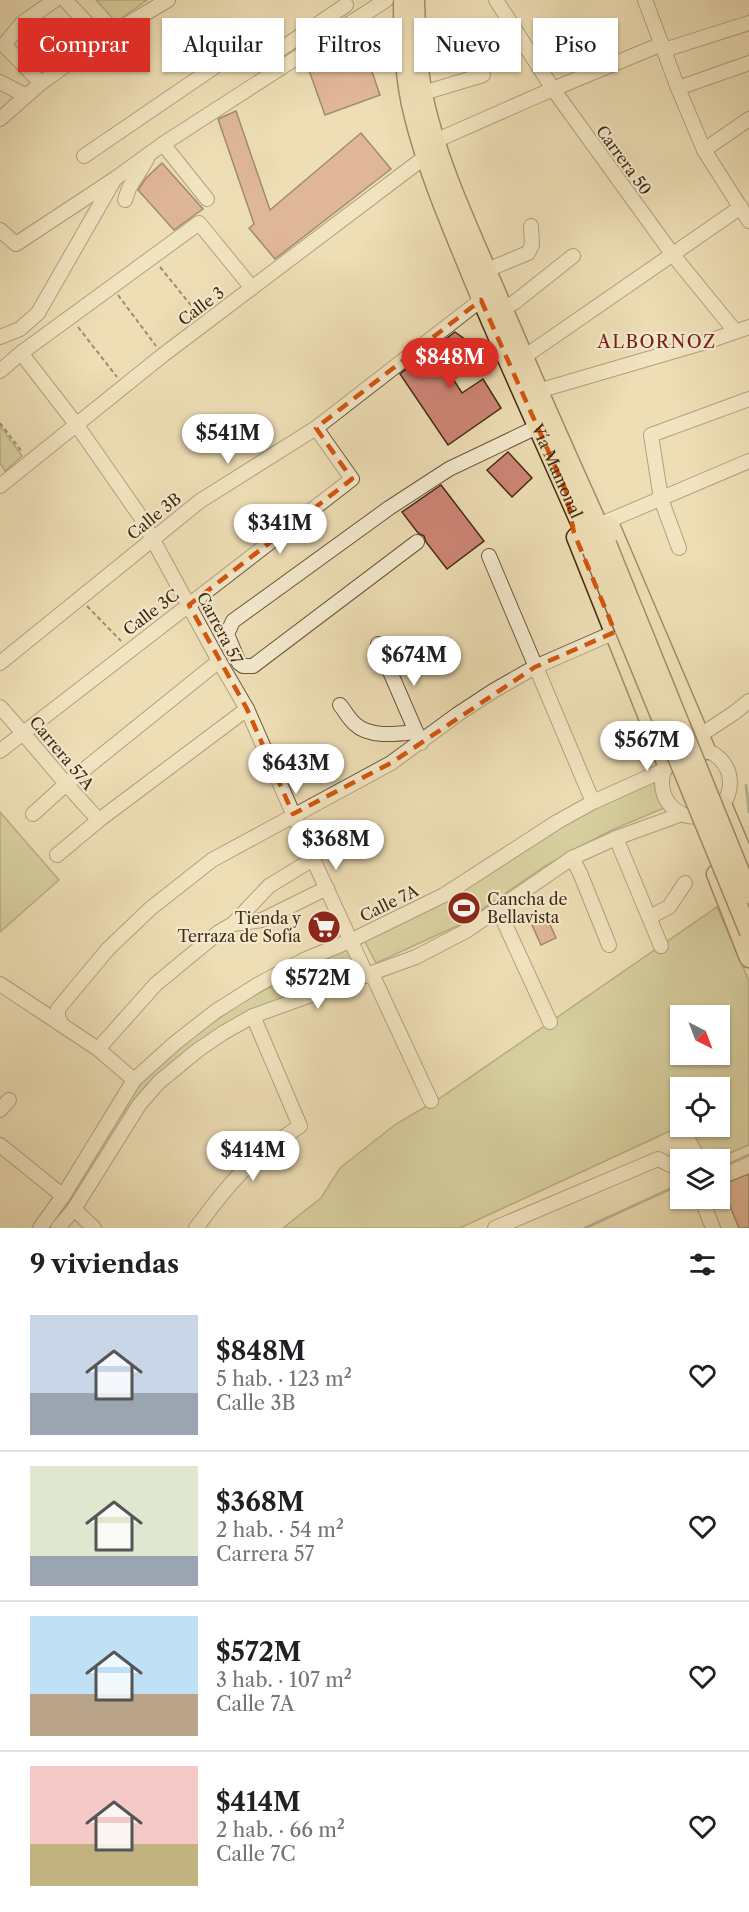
<!DOCTYPE html>
<html lang="es">
<meta charset="utf-8">
<style>
:root{--surface:#fff;--page:#f6f6f6;--text:#202124;--muted:#757577;--line:#e0e0e0;--accent:#d93025}
body{margin:0;font-family:"Libre Caslon Text",serif;background:var(--page);color:var(--text);height:100vh;display:flex;flex-direction:column;font-size:22px;white-space:nowrap}
*{box-sizing:border-box;margin:0}
p{font-size:20px;color:var(--muted)}
.icon{flex:none;width:33px;height:33px;fill:none;stroke:currentColor;stroke-width:2;stroke-linecap:round;stroke-linejoin:round}
.map{position:relative;height:1228px;overflow:hidden}
.details{display:flex;flex-direction:column;background:var(--surface);flex:1}
.details>*{flex:none}
.hud{position:absolute;left:18px;top:18px;width:714px;height:54px;display:flex;gap:12px}
.needle{width:39px;rotate:138deg}
.fabs{position:absolute;left:670px;top:1005px;display:grid;gap:12px}
.fabs a{display:grid;place-items:center;width:60px;height:60px;border-radius:0px;background:var(--surface);box-shadow:0 2px 4px #0004;font-size:30px}
.price{position:absolute;translate:-50% -51px;padding:0 14px;border-radius:21px;background:#fff;color:#222;font-size:20px;line-height:39px;filter:drop-shadow(0 2px 3px #0008)}
.price::after{content:'';position:absolute;left:50%;top:36px;width:18px;height:14px;margin-left:-9px;background:inherit;clip-path:polygon(0 0,100% 0,50% 100%)}
.price.selected{background:var(--accent);color:#fff}
ul{padding:0;list-style:none}
li{display:flex;align-items:center;gap:18px;height:150px;padding:0 30px}
li+li{border-top:2px solid var(--line)}
li span{display:grid;place-items:center;flex:none;width:168px;height:120px;border-radius:0px;color:#555}
li>.icon{margin-inline-start:auto}
span .icon{width:72px;height:72px;fill:#fffc;stroke-width:1}
li b{font-size:26px}
h2{display:flex;justify-content:space-between;align-items:center;height:72px;padding:0 30px;font-size:26px}
.chip{padding:0 21px;border-radius:0px;background:var(--surface);box-shadow:0 2px 4px #0004;font-size:21px;line-height:54px}
.chip.selected{background:var(--accent);color:#fff}
.map>svg:first-child{display:block}
.green{fill:#bec08a;stroke:#80754e;stroke-width:1.5;fill-rule:evenodd}
.lines{fill:none;stroke-linecap:round;stroke-linejoin:round}
.stream{stroke:#788075;stroke-width:3}
.building{fill:#ce8576;stroke:#412a13;stroke-width:1.5}
.minor-casing{stroke:#6c573c;stroke-width:16}
.major-casing{stroke:#412a13;stroke-width:21}
.path{stroke:#412a13;stroke-width:2;stroke-dasharray:4.5 3;stroke-linecap:butt}
.minor{stroke:#f4eacf;stroke-width:14}
.major{stroke:#eedeb5;stroke-width:18}
.major-bridge-casing{stroke:#412a13;stroke-width:21;stroke-linecap:butt}
.major-bridge{stroke:#eedeb5;stroke-width:18}
.marked{fill:none;stroke:#d7540d;stroke-width:4.5;stroke-dasharray:12 8;stroke-linejoin:round}
.labels{text-anchor:middle;stroke-width:4.5;stroke-linejoin:round;paint-order:stroke}
.street-label{font-size:16px;fill:#412a13;stroke:#f4eacf}
.poi-label{font-size:16px;fill:#412a13;stroke:#f4eacf;text-anchor:start}
.neighbourhood-label{font-size:18px;letter-spacing:1.5px;fill:#7a1f14;stroke:#f4eacf}
</style>
<div class="map">
<svg width="749" height="1228" viewBox="0 0 749 1228">
<rect width="100%" height="100%" fill="#eedeb5"/>
<filter id="stains"><feTurbulence type="fractalNoise" baseFrequency=".00333" numOctaves="4"/><feColorMatrix values="0 0 0 0 .2 0 0 0 0 .09 0 0 0 0 .02 0 0 0 .5 -.17"/></filter>
<radialGradient id="worn" r=".72"><stop offset=".6" stop-color="#630" stop-opacity="0"/><stop offset="1" stop-color="#630" stop-opacity=".3"/></radialGradient>
<g class="green">
<polygon points="96,0 147,0 116,22"/>
<polygon points="0,426 22,456 5,471 0,463"/>
<polygon points="658,777 658,791 669,806 612,830 568,853 542,868 459,925 376,963 363,938 595,805"/>
<polygon points="0,812 59,880 0,932"/>
<path d="M717 907 749 981V1145L716 1159H707L690 1127 720 1126V1088H681V1126L460 1228H283L321 1198 340 1168 396 1124 440 1098ZM681 1016H720V1054H681Z"/>
<polygon points="348,946 358,970 250,1011 147,1089 54,1228 46,1228 139,1082 189,1039 244,1001"/>
</g>
<g class="lines">
<g class="stream">
<polyline points="746,785 749,812"/>
<polyline points="720,1168 749,1155"/>
<polyline points="585,1228 681,1184"/>
</g>
</g>
<g class="building">
<polygon points="363,45 380,95 325,115 307,65"/>
<polygon points="236,111 270,210 361,133 391,169 275,259 249,228 254,224 218,119"/>
<polygon points="162,163 203,209 174,230 138,190 146,178"/>
<polygon points="455,332 473,345 479,363 453,379 462,393 483,379 501,408 448,445 400,374"/>
<polygon points="508,452 532,478 512,497 487,470"/>
<polygon points="441,485 484,541 447,569 426,542 424,536 418,533 402,512"/>
<polygon points="327,914 336,933 320,941 311,922"/>
<polygon points="547,918 556,938 541,945 532,925"/>
<polygon points="749,1174 749,1228 739,1228 721,1185"/>
</g>
<g class="lines">
<defs>
<g id="minor">
<polyline points="65,0 102,39"/>
<polyline points="496,0 553,89 673,255 735,331"/>
<polyline points="645,0 678,88 704,150 749,221"/>
<polyline points="416,32 450,28"/>
<polyline points="664,50 749,23"/>
<polyline points="0,82 26,96"/>
<polyline points="41,83 4,45 22,23 55,0"/>
<polyline points="678,88 749,63"/>
<polyline points="423,93 483,75"/>
<polyline points="0,119 41,83 102,39 168,0"/>
<polyline points="435,141 553,89 662,44"/>
<polyline points="163,144 207,199"/>
<polyline points="704,150 749,119"/>
<polyline points="84,156 232,55 243,51 258,59 266,59 346,5"/>
<polyline points="125,200 129,188 147,159"/>
<polyline points="0,230 16,244 116,178 163,144 386,0"/>
<polyline points="487,270 528,253 532,245 531,226"/>
<polyline points="503,309 515,302 573,256"/>
<polyline points="0,337 20,329 38,313 113,182"/>
<polyline points="21,353 76,424 140,516 219,661 247,709 313,859 367,976"/>
<polyline points="524,357 741,207"/>
<polyline points="0,371 21,353 199,223 252,288"/>
<polyline points="538,391 709,341 749,327"/>
<polyline points="0,486 163,355 425,157"/>
<polyline points="608,521 749,461"/>
<polyline points="417,542 253,666 243,666 239,663 227,634 233,621 389,508 449,469 537,427"/>
<polyline points="679,548 661,499 651,435 749,399"/>
<polyline points="489,556 593,802"/>
<polyline points="378,644 421,743"/>
<polyline points="0,663 200,501 316,428 481,300"/>
<path d="M340 705C345 711 349 719 355 724 369 738 398 734 416 732"/>
<path d="M0 707C34 744 64 784 99 820"/>
<polyline points="699,736 734,713 749,701"/>
<circle cx="696" cy="783" r="34"/>
<polyline points="0,751 352,479 316,428"/>
<polyline points="33,814 65,785 219,661"/>
<polyline points="616,838 661,946"/>
<polyline points="57,855 99,820 247,709"/>
<polyline points="572,858 580,873 609,945"/>
<polyline points="498,909 550,1022"/>
<polyline points="650,917 669,907 685,883"/>
<polyline points="233,924 262,920 327,888"/>
<polyline points="372,974 431,1101"/>
<polyline points="0,984 98,1049 134,1080"/>
<polyline points="62,1025 58,1016 58,1009 108,949 151,908 212,860 391,763 458,714 493,691 535,667 615,632"/>
<polyline points="98,1049 156,984 219,932 233,924 269,886 313,859"/>
<polyline points="0,1110 9,1100"/>
<polyline points="0,1145 63,1196"/>
<polyline points="701,1198 713,1228"/>
<polyline points="74,1209 94,1228"/>
<polyline points="40,1228 63,1196 134,1080 175,1043 216,1011 259,984 304,960 352,940 444,895 557,822 593,802 664,770"/>
<polyline points="58,1228 74,1209 139,1105 159,1082 198,1050 223,1033 253,1016 416,957 466,931 572,858 616,838 682,814"/>
<path d="M196 1228C214 1204 232 1180 254 1160 268 1147 284 1137 300 1126L253 1016"/>
<polyline points="495,1228 658,1159 681,1170"/>
</g>
<g id="major">
<path id="s1" d="M403 0C403 39 404 79 414 117 427 169 448 218 468 267 507 362 551 455 592 550"/>
<path d="M415 0C416 32 417 64 423 95 438 166 471 232 499 299 534 381 570 463 607 544"/>
<polyline points="610,525 706,750"/>
<polyline points="576,537 667,765"/>
<polyline points="722,804 749,868"/>
<polyline points="716,874 749,958"/>
</g>
</defs>
<use href="#minor" class="minor-casing"/>
<use href="#major" class="major-casing"/>
<g class="path">
<polyline points="160,267 198,314"/>
<polyline points="118,295 156,346"/>
<polyline points="78,327 117,377"/>
<polyline points="0,423 22,452"/>
<polyline points="87,606 121,641"/>
</g>
<use href="#minor" class="minor"/>
<use href="#major" class="major"/>
<defs>
<g id="major-bridge">
<polyline points="607,544 749,894"/>
<polyline points="592,550 749,932"/>
</g>
</defs>
<use href="#major-bridge" class="major-bridge-casing"/>
<use href="#major-bridge" class="major-bridge"/>
</g>
<path d="M0 0H749V1228H0ZM481 300 566 491 574 533 615 632 535 667 391 763 293 814 247 709 189 605 352 479 316 428Z" fill="#eedeb5" fill-opacity=".55" fill-rule="evenodd"/>
<path class="marked" d="M481 300 566 491 574 533 615 632 535 667 391 763 293 814 247 709 189 605 352 479 316 428Z"/>
<defs>
<symbol id="stadium-disc" viewBox="-11 -11 22 22"><circle r="9.5" fill="#8f2418" stroke="#f4eacf"/><path d="M0-5a6.5 5 0 1 0 0 10a6.5 5 0 1 0 0-10ZM-3.5-1.8h7v3.6h-7Z" fill="#fff"/></symbol>
<symbol id="supermarket-disc" viewBox="-11 -11 22 22"><circle r="9.5" fill="#8f2418" stroke="#f4eacf"/><path d="M-6-5.5h2.5l.6 2H6L4.5 2H-2.5L-4.4-4H-6ZM-1.5 3.2a1.3 1.3 0 1 0 .1 0ZM3 3.2a1.3 1.3 0 1 0 .1 0Z" fill="#fff"/></symbol>
</defs>
<g fill-rule="evenodd">
<use href="#stadium-disc" x="445" y="889" width="38" height="38"/>
<use href="#supermarket-disc" x="305" y="908" width="38" height="38"/>
</g>
<g class="labels">
<g class="street-label">
<text transform="translate(624 160) rotate(54)" y="6">Carrera 50</text>
<text transform="translate(201 306) rotate(-37)" y="6">Calle 3</text>
<text dy="6" stroke="none"><textPath href="#s1" startOffset="500">Vía Mamonal</textPath></text>
<text transform="translate(154 516) rotate(-39)" y="6">Calle 3B</text>
<text transform="translate(151 612) rotate(-37)" y="6">Calle 3C</text>
<text transform="translate(220 628) rotate(62)" y="6">Carrera 57</text>
<text transform="translate(62 753) rotate(50)" y="6">Carrera 57A</text>
<text transform="translate(389 903) rotate(-26)" y="6">Calle 7A</text>
</g>
<g class="poi-label">
<text x="487" y="905">Cancha de<tspan x="487" dy="18">Bellavista</tspan></text>
<text x="301" y="924" text-anchor="end">Tienda y<tspan x="301" dy="18">Terraza de Sofía</tspan></text>
</g>
<g class="neighbourhood-label">
<text x="657" y="348">ALBORNOZ</text>
</g>
</g>
<rect width="100%" height="100%" filter="url(#stains)"/>
<rect width="100%" height="100%" fill="url(#worn)"/>
</svg>
<div class="fabs">
<a><svg class="needle" viewBox="-14 -14 28 28"><path d="M0-13l5 13h-10z" fill="#e53935"/><path d="M0 13l5-13h-10z" fill="#757577"/></svg></a>
<a><svg class="icon" aria-label="locate" viewBox="0 0 24 24"><circle cx="12" cy="12" r="6"/><path d="M12 2v4M12 18v4M2 12h4M18 12h4"/></svg></a>
<a><svg class="icon" aria-label="layers" viewBox="0 0 24 24"><path d="M12 4l9 5-9 5-9-5zM3 14l9 5 9-5"/></svg></a>
</div>
<b class="price selected" style="left:450px;top:389px">$848M</b>
<b class="price" style="left:228px;top:465px">$541M</b>
<b class="price" style="left:280px;top:555px">$341M</b>
<b class="price" style="left:414px;top:687px">$674M</b>
<b class="price" style="left:647px;top:772px">$567M</b>
<b class="price" style="left:296px;top:795px">$643M</b>
<b class="price" style="left:336px;top:871px">$368M</b>
<b class="price" style="left:318px;top:1010px">$572M</b>
<b class="price" style="left:253px;top:1182px">$414M</b>
<div class="hud">
<a class="chip selected">Comprar</a>
<a class="chip">Alquilar</a>
<a class="chip">Filtros</a>
<a class="chip">Nuevo</a>
<a class="chip">Piso</a>
</div>
</div>
<section class="details">
<h2>9 viviendas<svg class="icon" aria-label="filters" viewBox="0 0 24 24"><path d="M4 7h16M4 17h16"/><circle cx="9" cy="7" r="2"/><circle cx="15" cy="17" r="2"/></svg></h2>
<ul>
<li><span style="background:linear-gradient(#c9d6e8 65%,#9aa5b1 0)"><svg class="icon" aria-label="home" viewBox="0 0 24 24"><path d="M3 11l9-7 9 7M6 9v11h12V9"/></svg></span><div><b>$848M</b><p>5 hab. · 123 m²</p><p>Calle 3B</p></div><svg class="icon" aria-label="heart" viewBox="0 0 24 24"><path d="M12 20l-8-8c-3-5 5-10 8-4 3-6 11-1 8 4z"/></svg></li>
<li><span style="background:linear-gradient(#dfe7d0 75%,#9aa5b1 0)"><svg class="icon" aria-label="home" viewBox="0 0 24 24"><path d="M3 11l9-7 9 7M6 9v11h12V9"/></svg></span><div><b>$368M</b><p>2 hab. · 54 m²</p><p>Carrera 57</p></div><svg class="icon" aria-label="heart" viewBox="0 0 24 24"><path d="M12 20l-8-8c-3-5 5-10 8-4 3-6 11-1 8 4z"/></svg></li>
<li><span style="background:linear-gradient(#bfe0f5 65%,#b9a48a 0)"><svg class="icon" aria-label="home" viewBox="0 0 24 24"><path d="M3 11l9-7 9 7M6 9v11h12V9"/></svg></span><div><b>$572M</b><p>3 hab. · 107 m²</p><p>Calle 7A</p></div><svg class="icon" aria-label="heart" viewBox="0 0 24 24"><path d="M12 20l-8-8c-3-5 5-10 8-4 3-6 11-1 8 4z"/></svg></li>
<li><span style="background:linear-gradient(#f6c9c9 65%,#c2b280 0)"><svg class="icon" aria-label="home" viewBox="0 0 24 24"><path d="M3 11l9-7 9 7M6 9v11h12V9"/></svg></span><div><b>$414M</b><p>2 hab. · 66 m²</p><p>Calle 7C</p></div><svg class="icon" aria-label="heart" viewBox="0 0 24 24"><path d="M12 20l-8-8c-3-5 5-10 8-4 3-6 11-1 8 4z"/></svg></li>
</ul>
</section>
